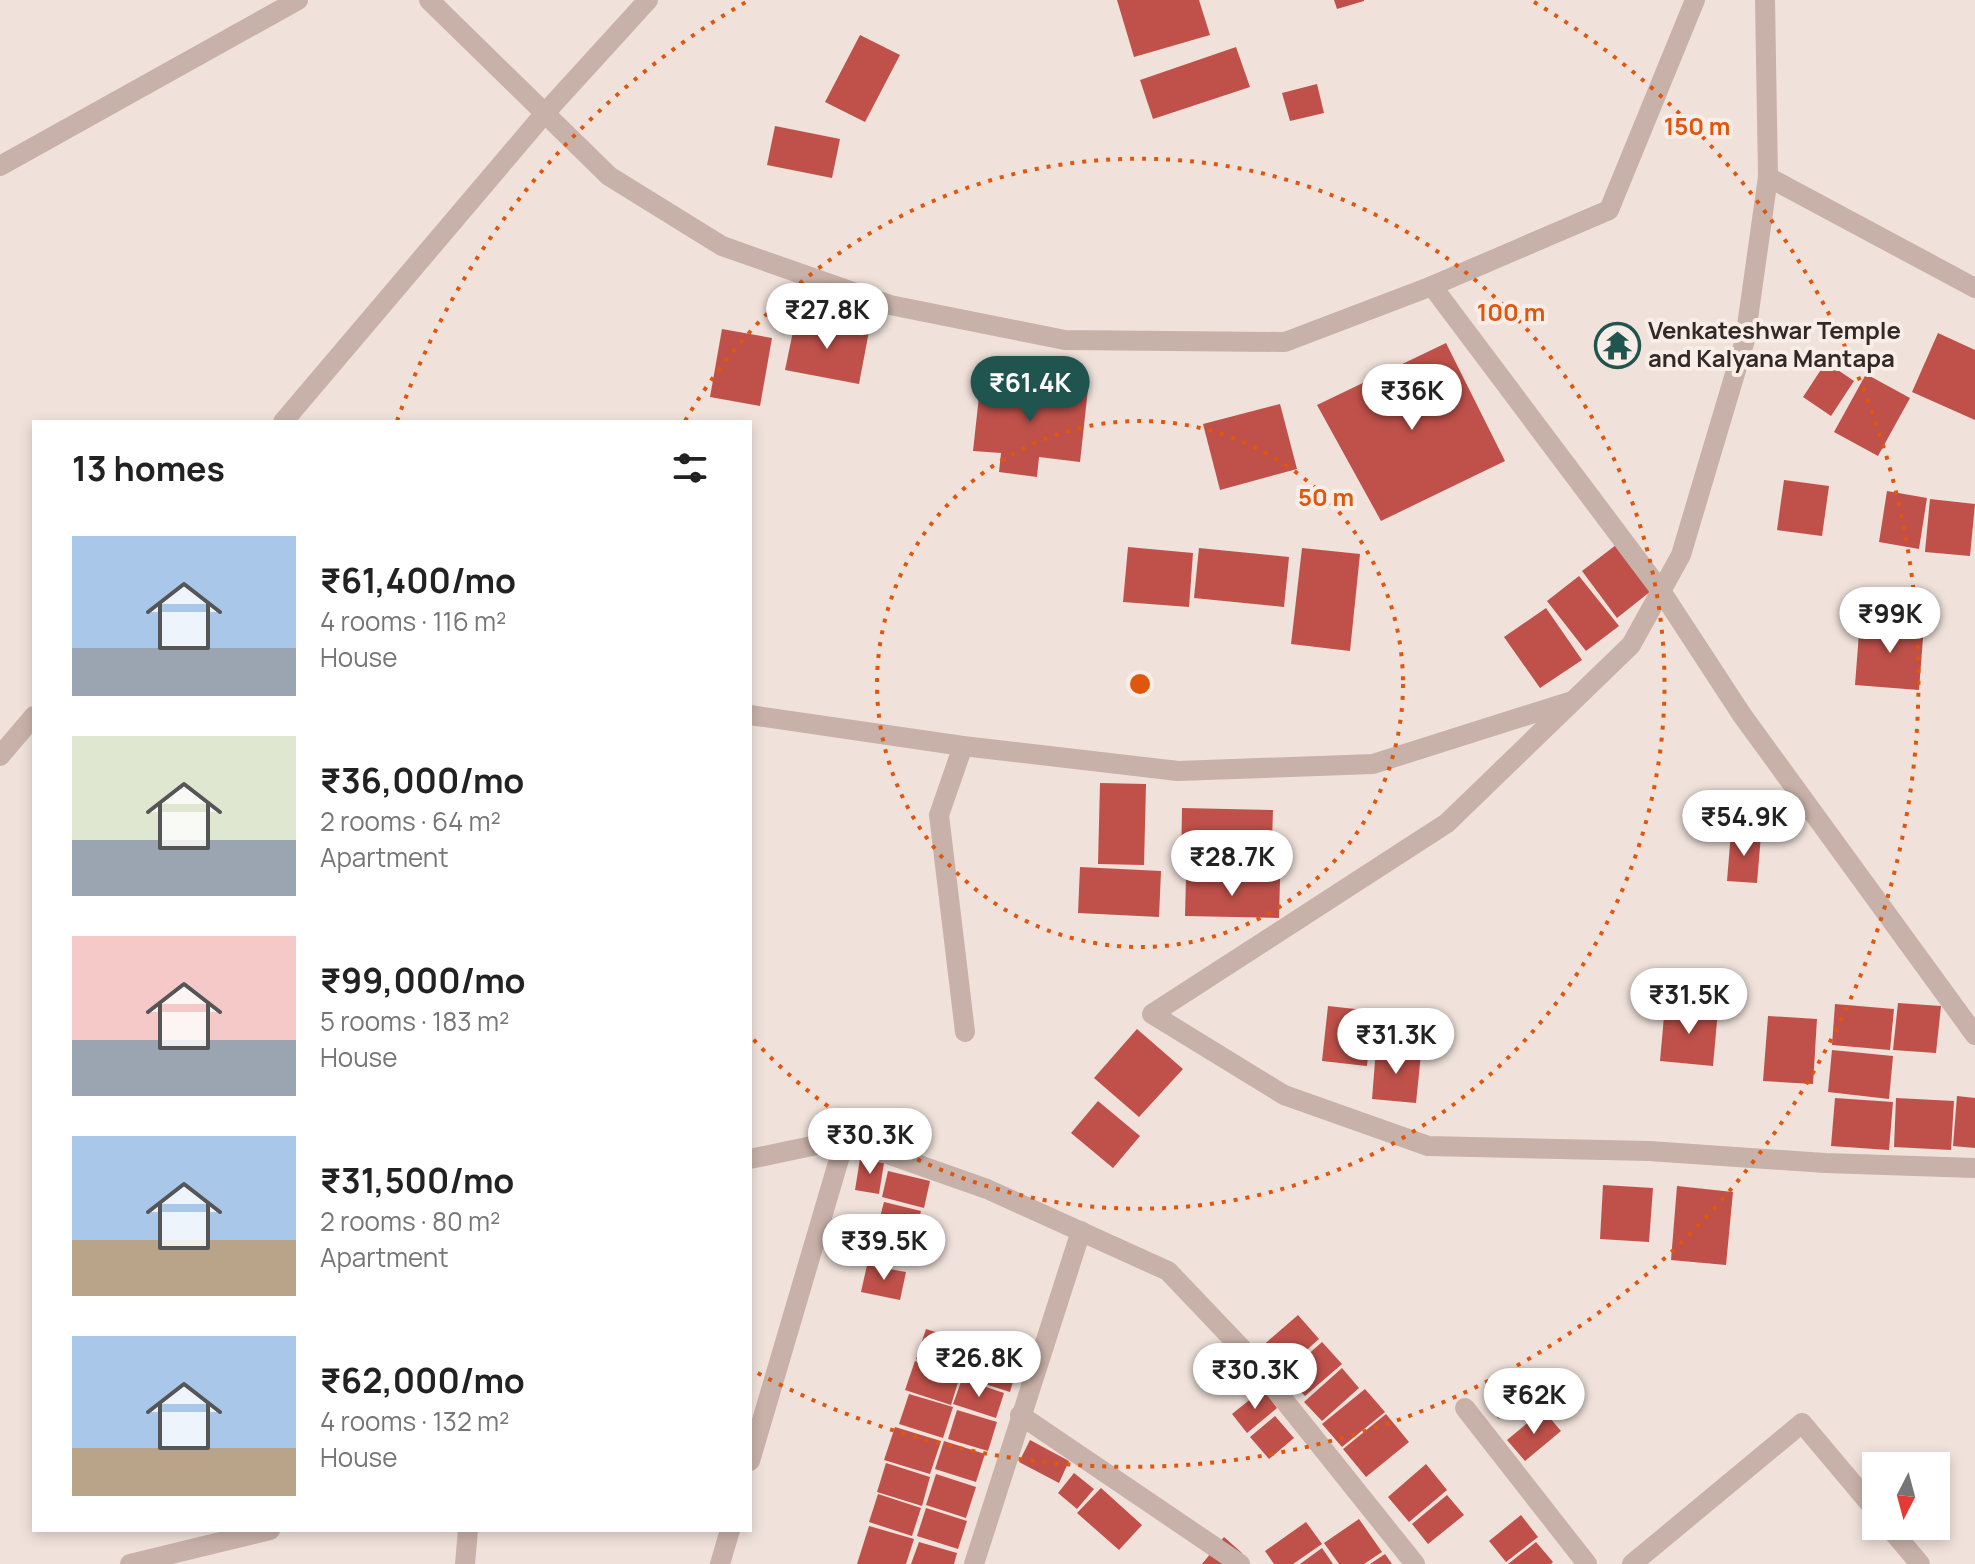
<!DOCTYPE html>
<meta charset="utf-8">
<style>
:root{--surface:#fff;--page:#f2f2f2;--text:#222;--muted:#767676;--accent:#20544e}
body{margin:0;font-family:Manrope,sans-serif;background:var(--page);color:var(--text);height:100vh;display:flex;flex-direction:column;font-size:30px;white-space:nowrap}
*{box-sizing:border-box;margin:0}
p{font-size:26px;color:var(--muted)}
.icon{flex:none;width:44px;height:44px;fill:none;stroke:currentColor;stroke-width:2;stroke-linecap:round;stroke-linejoin:round}
.map{position:relative;flex:1;overflow:hidden}
.drawer{position:absolute;left:32px;top:420px;width:720px;height:1112px;display:flex;flex-direction:column;background:var(--surface);border-radius:0px;box-shadow:0 4px 12px #0003}
.drawer>*{flex:none}
.needle{width:52px;rotate:186deg}
.controls{position:absolute;left:1862px;top:1452px;display:grid;gap:16px}
.controls a{display:grid;place-items:center;width:88px;height:88px;border-radius:0px;background:var(--surface);box-shadow:0 4px 12px #0003;font-size:40px}
.price{position:absolute;translate:-50% -68px;padding:0 18px;border-radius:28px;background:#fff;color:#222;font-size:26px;line-height:52px;filter:drop-shadow(0 2px 4px #0008)}
.price::after{content:'';position:absolute;left:50%;top:48px;width:24px;height:18px;margin-left:-12px;background:inherit;clip-path:polygon(0 0,100% 0,50% 100%)}
.price.active{background:var(--accent);color:#fff}
ul{padding:0;list-style:none}
li{display:flex;align-items:center;gap:24px;height:200px;padding:0 40px}
li span{display:grid;place-items:center;flex:none;width:224px;height:160px;border-radius:0px;color:#555}
li>.icon{margin-inline-start:auto}
span .icon{width:96px;height:96px;fill:#fffc;stroke-width:1}
li b{font-size:34px}
h2{display:flex;justify-content:space-between;align-items:center;height:96px;padding:0 40px;font-size:34px}
.map>svg:first-child{display:block}
.building{fill:#bf514a}
.lines{fill:none;stroke-linecap:round;stroke-linejoin:round}
.minor{stroke:#c8b1a8;stroke-width:20}
.ring{fill:none;stroke:#df570d;stroke-width:4;stroke-dasharray:4 8}
.labels{text-anchor:middle;stroke-width:8;stroke-linejoin:round;paint-order:stroke}
.poi-label{font-size:24px;font-weight:bold;fill:#352928;stroke:#f8ede7;text-anchor:start}
.centre{fill:#df570d;stroke:#f8ede7;stroke-width:4}
.ring-label{font-size:24px;text-anchor:middle;font-weight:bold;fill:#df570d;stroke:#f8ede7;stroke-width:8;stroke-linejoin:round;paint-order:stroke}
</style>
<div class="map">
<svg width="1975" height="1564" viewBox="0 0 1975 1564">
<rect width="100%" height="100%" fill="#f0e2db"/>
<g class="building">
<polygon points="1117,0 1199,0 1210,35 1134,57"/>
<polygon points="1334,0 1364,0 1364,1 1337,9"/>
<polygon points="860,35 900,55 865,122 825,102"/>
<polygon points="1236,47 1250,87 1153,119 1140,80"/>
<polygon points="1317,84 1324,113 1290,121 1282,93"/>
<polygon points="775,126 840,139 832,178 767,165"/>
<polygon points="796,317 869,331 859,384 785,370"/>
<polygon points="722,329 772,338 760,406 710,397"/>
<polygon points="1938,333 1975,350 1975,420 1912,392"/>
<polygon points="1446,343 1505,461 1381,521 1317,405"/>
<polygon points="1826,362 1854,381 1831,416 1803,397"/>
<polygon points="1866,374 1910,398 1878,456 1834,432"/>
<polygon points="981,378 1088,389 1080,462 1039,457 1037,477 999,472 1001,453 973,451"/>
<polygon points="1280,404 1297,469 1220,490 1203,424"/>
<polygon points="1784,480 1829,486 1822,536 1777,530"/>
<polygon points="1887,491 1927,498 1919,549 1879,542"/>
<polygon points="1930,499 1975,504 1970,556 1925,552"/>
<polygon points="1616,545 1651,591 1617,618 1582,571"/>
<polygon points="1128,547 1193,553 1189,607 1123,602"/>
<polygon points="1199,548 1289,557 1284,607 1194,598"/>
<polygon points="1302,548 1360,554 1350,651 1291,644"/>
<polygon points="1579,576 1619,626 1586,651 1547,601"/>
<polygon points="1546,608 1582,660 1540,688 1504,637"/>
<polygon points="1860,620 1924,625 1919,690 1855,685"/>
<polygon points="1100,783 1146,784 1144,865 1098,864"/>
<polygon points="1182,808 1273,810 1271,872 1181,871"/>
<polygon points="1731,832 1761,835 1757,883 1727,881"/>
<polygon points="1080,867 1161,871 1159,917 1078,913"/>
<polygon points="1186,877 1280,879 1279,918 1185,916"/>
<polygon points="1898,1003 1941,1006 1936,1053 1893,1050"/>
<polygon points="1835,1004 1894,1009 1890,1050 1832,1045"/>
<polygon points="1665,1005 1718,1010 1713,1066 1660,1061"/>
<polygon points="1328,1006 1373,1011 1367,1066 1322,1061"/>
<polygon points="1768,1016 1817,1019 1813,1084 1763,1081"/>
<polygon points="1137,1029 1183,1069 1139,1117 1094,1078"/>
<polygon points="1376,1049 1421,1054 1416,1103 1372,1099"/>
<polygon points="1832,1050 1893,1056 1889,1099 1828,1092"/>
<polygon points="1957,1096 1975,1098 1975,1148 1953,1146"/>
<polygon points="1835,1098 1893,1102 1889,1150 1831,1146"/>
<polygon points="1896,1098 1954,1101 1951,1150 1894,1147"/>
<polygon points="1098,1101 1140,1136 1113,1168 1071,1133"/>
<polygon points="860,1159 884,1163 879,1194 855,1190"/>
<polygon points="888,1171 930,1181 924,1208 882,1197"/>
<polygon points="1603,1185 1653,1188 1649,1242 1600,1239"/>
<polygon points="1677,1186 1733,1192 1726,1265 1671,1260"/>
<polygon points="884,1202 921,1211 913,1242 876,1232"/>
<polygon points="867,1265 906,1272 900,1300 861,1292"/>
<polygon points="1298,1315 1319,1339 1282,1372 1260,1348"/>
<polygon points="926,1329 973,1344 963,1374 916,1359"/>
<polygon points="1322,1342 1342,1364 1305,1396 1285,1375"/>
<polygon points="976,1350 1018,1364 1010,1392 966,1378"/>
<polygon points="915,1361 960,1376 951,1405 905,1390"/>
<polygon points="1342,1368 1359,1388 1322,1421 1304,1402"/>
<polygon points="962,1379 1004,1393 996,1418 953,1404"/>
<polygon points="1517,1379 1529,1392 1499,1419 1487,1406"/>
<polygon points="1263,1389 1277,1408 1247,1433 1232,1414"/>
<polygon points="1365,1389 1385,1412 1342,1447 1322,1424"/>
<polygon points="909,1394 953,1407 943,1438 899,1424"/>
<polygon points="957,1410 997,1422 988,1451 948,1439"/>
<polygon points="1543,1410 1561,1431 1525,1461 1507,1440"/>
<polygon points="1386,1414 1409,1442 1366,1477 1343,1449"/>
<polygon points="1275,1416 1294,1438 1269,1459 1250,1437"/>
<polygon points="895,1427 941,1441 930,1474 884,1460"/>
<polygon points="1030,1440 1069,1461 1059,1483 1019,1462"/>
<polygon points="944,1441 985,1454 976,1482 935,1469"/>
<polygon points="886,1463 930,1477 922,1506 877,1492"/>
<polygon points="1426,1464 1447,1490 1409,1522 1388,1497"/>
<polygon points="1074,1473 1094,1489 1077,1509 1058,1493"/>
<polygon points="936,1474 976,1487 966,1518 926,1505"/>
<polygon points="1101,1488 1142,1525 1119,1550 1077,1513"/>
<polygon points="878,1494 921,1508 912,1536 869,1522"/>
<polygon points="1447,1495 1464,1515 1428,1544 1412,1524"/>
<polygon points="926,1508 967,1521 958,1549 917,1536"/>
<polygon points="1521,1515 1538,1537 1506,1562 1489,1541"/>
<polygon points="1359,1519 1382,1552 1364,1564 1339,1564 1324,1543"/>
<polygon points="1306,1522 1322,1544 1293,1564 1274,1564 1265,1551"/>
<polygon points="869,1526 914,1539 906,1564 857,1564"/>
<polygon points="1224,1537 1242,1553 1233,1564 1202,1564"/>
<polygon points="919,1542 957,1553 954,1564 911,1564"/>
<polygon points="1536,1542 1553,1562 1551,1564 1508,1564"/>
<polygon points="1322,1548 1333,1564 1300,1564"/>
<polygon points="1385,1554 1392,1564 1370,1564"/>
</g>
<g class="lines">
<g class="minor">
<polyline points="429,0 609,176 722,246 890,305 1065,340 1285,342 1432,286 1609,210 1695,0"/>
<polyline points="1765,0 1768,177 1745,340 1681,555 1631,645 1447,823 1152,1014 1284,1095 1428,1146 1649,1151 1825,1163 1975,1168"/>
<polyline points="0,166 298,0"/>
<polyline points="1768,177 1975,288"/>
<polyline points="1432,286 1661,591 1742,715 1975,1035"/>
<polyline points="283,422 545,113 648,0"/>
<polyline points="750,715 963,746 1178,771 1373,764 1569,702"/>
<polyline points="963,746 939,815 965,1032"/>
<polyline points="0,756 34,716"/>
<polyline points="750,1159 845,1139 987,1189 1168,1271 1247,1354 1415,1564"/>
<polyline points="1465,1408 1587,1564"/>
<polyline points="1020,1415 1240,1564"/>
<polyline points="750,1461 845,1139"/>
<polyline points="1888,1526 1920,1564"/>
<polyline points="130,1564 270,1530"/>
<polyline points="465,1564 468,1530"/>
<polyline points="720,1564 730,1530"/>
<polyline points="974,1564 1081,1231"/>
<polyline points="1632,1564 1802,1423 1876,1511"/>
</g>
</g>
<g class="ring">
<circle cx="1140" cy="684" r="263"/>
<path d="M685 421A525 525 0 1 1 753 1039"/>
<path d="M397 421A788 788 0 0 1 746 2M1534 2A788 788 0 0 1 752 1370"/>
</g>
<defs>
<symbol id="temple-ring" viewBox="-11 -11 22 22"><circle r="9.5" fill="#f8ede7" stroke="#20544e" stroke-width="1.5"/><path d="M0-6L5-2H3V0L6.5 2.5H4V6H1.5V3h-3V6H-4V2.5H-6.5L-3 0V-2H-5Z" fill="#20544e"/></symbol>
</defs>
<g fill-rule="evenodd">
<use href="#temple-ring" x="1592" y="320" width="51" height="51"/>
</g>
<g class="labels">
<g class="poi-label">
<text x="1648" y="339">Venkateshwar Temple<tspan x="1648" dy="28">and Kalyana Mantapa</tspan></text>
</g>
</g>
<circle cx="1140" cy="684" r="12" class="centre"/>
<g class="ring-label">
<text x="1697" y="135">150 m</text>
<text x="1511" y="321">100 m</text>
<text x="1326" y="506">50 m</text>
</g>
</svg>
<div class="controls">
<a><svg class="needle" viewBox="-14 -14 28 28"><path d="M0-13l5 13h-10z" fill="#e53935"/><path d="M0 13l5-13h-10z" fill="#767676"/></svg></a>
</div>
<b class="price" style="left:827px;top:351px">₹27.8K</b>
<b class="price active" style="left:1030px;top:424px">₹61.4K</b>
<b class="price" style="left:1412px;top:432px">₹36K</b>
<b class="price" style="left:1890px;top:655px">₹99K</b>
<b class="price" style="left:1744px;top:858px">₹54.9K</b>
<b class="price" style="left:1232px;top:898px">₹28.7K</b>
<b class="price" style="left:1689px;top:1036px">₹31.5K</b>
<b class="price" style="left:1396px;top:1076px">₹31.3K</b>
<b class="price" style="left:870px;top:1176px">₹30.3K</b>
<b class="price" style="left:884px;top:1282px">₹39.5K</b>
<b class="price" style="left:979px;top:1399px">₹26.8K</b>
<b class="price" style="left:1255px;top:1411px">₹30.3K</b>
<b class="price" style="left:1534px;top:1436px">₹62K</b>
<section class="drawer">
<h2>13 homes<svg class="icon" aria-label="filters" viewBox="0 0 24 24"><path d="M4 7h16M4 17h16"/><circle cx="9" cy="7" r="2"/><circle cx="15" cy="17" r="2"/></svg></h2>
<ul>
<li><span style="background:linear-gradient(#a9c7e8 70%,#9aa5b1 0)"><svg class="icon" aria-label="home" viewBox="0 0 24 24"><path d="M3 11l9-7 9 7M6 9v11h12V9"/></svg></span><div><b>₹61,400/mo</b><p>4 rooms · 116 m²</p><p>House</p></div></li>
<li><span style="background:linear-gradient(#dfe7d0 65%,#9aa5b1 0)"><svg class="icon" aria-label="home" viewBox="0 0 24 24"><path d="M3 11l9-7 9 7M6 9v11h12V9"/></svg></span><div><b>₹36,000/mo</b><p>2 rooms · 64 m²</p><p>Apartment</p></div></li>
<li><span style="background:linear-gradient(#f6c9c9 65%,#9aa5b1 0)"><svg class="icon" aria-label="home" viewBox="0 0 24 24"><path d="M3 11l9-7 9 7M6 9v11h12V9"/></svg></span><div><b>₹99,000/mo</b><p>5 rooms · 183 m²</p><p>House</p></div></li>
<li><span style="background:linear-gradient(#a9c7e8 65%,#b9a48a 0)"><svg class="icon" aria-label="home" viewBox="0 0 24 24"><path d="M3 11l9-7 9 7M6 9v11h12V9"/></svg></span><div><b>₹31,500/mo</b><p>2 rooms · 80 m²</p><p>Apartment</p></div></li>
<li><span style="background:linear-gradient(#a9c7e8 70%,#b9a48a 0)"><svg class="icon" aria-label="home" viewBox="0 0 24 24"><path d="M3 11l9-7 9 7M6 9v11h12V9"/></svg></span><div><b>₹62,000/mo</b><p>4 rooms · 132 m²</p><p>House</p></div></li>
</ul>
</section>
</div>
